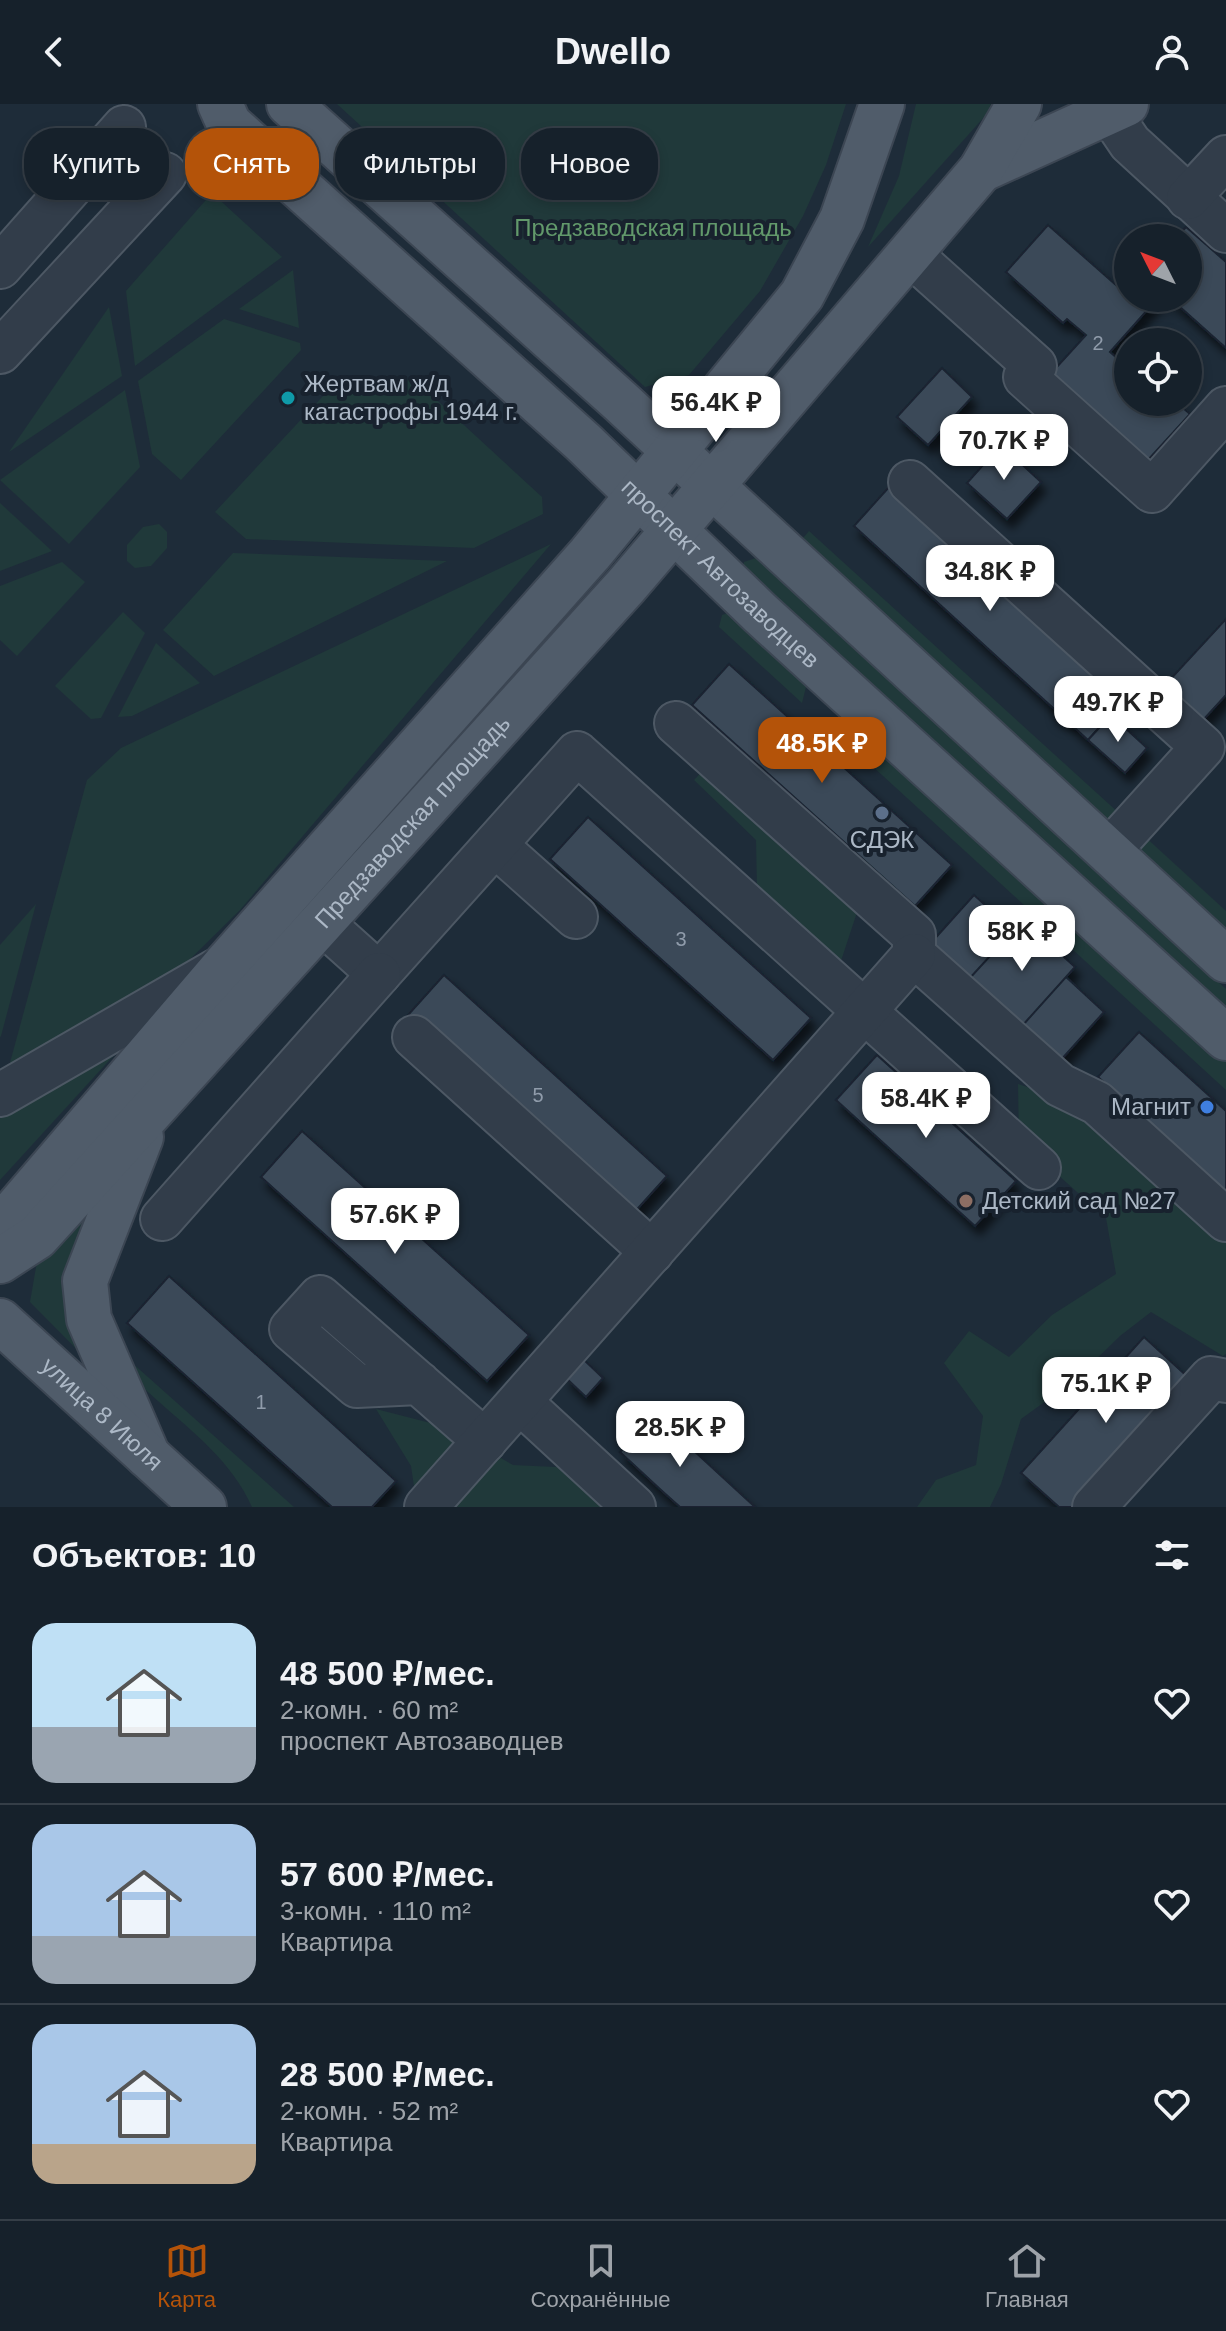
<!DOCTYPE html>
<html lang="ru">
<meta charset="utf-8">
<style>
:root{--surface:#16212b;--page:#1f2933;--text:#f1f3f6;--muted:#9ea3a9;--line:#353e47;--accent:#b45309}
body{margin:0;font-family:Helvetica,sans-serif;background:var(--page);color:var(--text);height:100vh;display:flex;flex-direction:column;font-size:30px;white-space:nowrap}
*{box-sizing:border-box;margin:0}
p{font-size:26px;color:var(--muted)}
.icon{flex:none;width:44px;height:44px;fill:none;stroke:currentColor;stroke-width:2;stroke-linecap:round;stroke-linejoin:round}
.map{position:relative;height:1403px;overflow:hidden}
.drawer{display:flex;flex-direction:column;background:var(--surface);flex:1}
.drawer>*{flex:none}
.guide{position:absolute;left:24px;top:24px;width:800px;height:72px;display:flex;gap:16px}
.needle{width:52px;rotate:312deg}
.fabs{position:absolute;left:1114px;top:120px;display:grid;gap:16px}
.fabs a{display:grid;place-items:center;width:88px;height:88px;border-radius:50%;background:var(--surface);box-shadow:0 4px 12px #0003,0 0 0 2px var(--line);font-size:40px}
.price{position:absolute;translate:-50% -68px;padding:0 18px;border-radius:16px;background:#fff;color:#222;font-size:26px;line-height:52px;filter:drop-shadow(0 2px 4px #0008)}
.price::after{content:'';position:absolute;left:50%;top:48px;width:24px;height:18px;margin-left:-12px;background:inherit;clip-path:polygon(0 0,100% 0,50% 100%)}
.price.active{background:var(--accent);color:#fff}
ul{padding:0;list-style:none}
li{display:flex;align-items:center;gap:24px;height:200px;padding:0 32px}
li+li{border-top:2px solid var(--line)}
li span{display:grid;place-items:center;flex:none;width:224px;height:160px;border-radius:24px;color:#555}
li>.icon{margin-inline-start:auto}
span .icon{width:96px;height:96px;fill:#fffc;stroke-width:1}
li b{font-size:34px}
h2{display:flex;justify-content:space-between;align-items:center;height:96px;padding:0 32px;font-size:34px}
.chip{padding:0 28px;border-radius:32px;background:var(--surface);box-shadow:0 4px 12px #0003,0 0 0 2px var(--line);font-size:28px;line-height:72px}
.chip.active{background:var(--accent);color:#fff}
header{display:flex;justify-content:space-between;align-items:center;height:104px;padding:0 32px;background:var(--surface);font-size:36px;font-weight:700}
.tabs{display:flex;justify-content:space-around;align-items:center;height:112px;border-top:2px solid var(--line);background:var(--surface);font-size:22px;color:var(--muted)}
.tabs a{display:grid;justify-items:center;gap:4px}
.tabs .active{color:var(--accent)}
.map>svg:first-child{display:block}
.green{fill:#20393a}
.building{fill:#3a4a59;stroke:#1a2430;stroke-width:2;filter:url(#shadow)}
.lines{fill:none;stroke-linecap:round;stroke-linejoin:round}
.minor-casing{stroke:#4d5864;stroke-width:46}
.major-casing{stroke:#3c4653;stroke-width:48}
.minor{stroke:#323d4a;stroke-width:42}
.major{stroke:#505c6a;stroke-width:44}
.culture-dot{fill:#0f9aa8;stroke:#18222e;stroke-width:3}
.service-dot{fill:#5c6f8a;stroke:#18222e;stroke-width:3}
.shop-dot{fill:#3f7fe0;stroke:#18222e;stroke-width:3}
.education-dot{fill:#8d6e63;stroke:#18222e;stroke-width:3}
.labels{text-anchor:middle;stroke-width:8;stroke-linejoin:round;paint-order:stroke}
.number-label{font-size:20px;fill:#909cab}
.park-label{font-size:24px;fill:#62996b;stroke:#18222e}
.poi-label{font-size:24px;fill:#acb8c6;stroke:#18222e;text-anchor:start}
.street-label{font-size:24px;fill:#acb8c6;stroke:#18222e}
</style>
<header><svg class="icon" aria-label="back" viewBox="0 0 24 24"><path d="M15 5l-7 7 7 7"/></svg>Dwello<svg class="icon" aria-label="person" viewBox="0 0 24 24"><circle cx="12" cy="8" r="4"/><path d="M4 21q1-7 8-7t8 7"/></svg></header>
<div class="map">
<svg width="1226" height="1403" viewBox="0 0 1226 1403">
<defs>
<filter id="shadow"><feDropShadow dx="5" dy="9" stdDeviation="4" flood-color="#0009"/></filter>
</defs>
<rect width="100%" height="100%" fill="#1e2c39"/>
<g class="green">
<polygon points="337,0 846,0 826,61 803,112 760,187 689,271 645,283"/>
<polygon points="916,0 991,0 985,12 868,143 899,72"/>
<polygon points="212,89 282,153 135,262 126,187"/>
<polygon points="293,166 299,224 239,205"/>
<polygon points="109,203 122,272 9,348"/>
<polygon points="224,215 300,239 301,246 181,376 152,350 138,277"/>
<polygon points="414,275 542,393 543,410 474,444 246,435 215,408 337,277"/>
<polygon points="125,286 140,363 69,440 0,376"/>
<polygon points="0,399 52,447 0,467"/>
<polygon points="159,420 167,428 167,444 151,462 135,464 127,457 127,441 143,423"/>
<polygon points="809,427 1121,711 1110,724 798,440"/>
<polygon points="551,440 240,806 177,868 8,966 87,676 121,644"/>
<polygon points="233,449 447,457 214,572 163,526"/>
<polygon points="756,454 1226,885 1226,914 742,470 744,458"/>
<polygon points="62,458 85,478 17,552 0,536 0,482"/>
<polygon points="734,507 808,575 802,599 719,523 722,511"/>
<polygon points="123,508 145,529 101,614 91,615 55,582"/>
<polygon points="156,539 200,579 132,612 118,613"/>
<polygon points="870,631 1226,956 1226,986 847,639"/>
<polygon points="726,643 868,775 839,863 757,785 756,736 694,676"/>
<polygon points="1142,730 1226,807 1226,830 1131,743"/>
<polygon points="36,800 1,932 0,933 0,841"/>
<polygon points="136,927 0,1076 0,1006"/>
<polygon points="1018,980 1071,997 1226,1129 1226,1250 1223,1252 1151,1208 1120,1232 1075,1276 1021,1315 1001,1380 990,1403 917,1403 936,1376 976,1361 983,1312 944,1259 969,1227 1009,1253 1052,1211 1116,1170 1106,1114 1019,1036"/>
<polygon points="129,1041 85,1153 106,1275 30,1198 39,1146"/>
<path d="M112 1241 294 1403H252C232 1358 194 1329 158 1297 139 1279 121 1267 112 1241Z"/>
<polygon points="376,1305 446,1323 513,1361 577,1364 607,1403 417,1403 411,1362"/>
</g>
<g class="building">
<polygon points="1048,121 1126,190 1128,188 1128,194 1158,194 1110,248 1128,264 1128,298 1176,298 1190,310 1147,357 1044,277 1086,231 1067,215 1063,219 1006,168"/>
<polygon points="1186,123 1226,158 1226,244 1170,194 1188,194 1188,134 1176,134"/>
<polygon points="942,264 972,293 928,341 897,313"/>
<polygon points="1001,341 1041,378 1007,415 967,379"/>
<polygon points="890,382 1125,595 1088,636 854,422"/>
<polygon points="1226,515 1226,591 1204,615 1166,580"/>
<polygon points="729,560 952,761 915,802 692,601"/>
<polygon points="1111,611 1147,644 1125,669 1088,636"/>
<polygon points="588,713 811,914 773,956 550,755"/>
<polygon points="974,791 1013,826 1023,816 1058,848 1075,863 1066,873 1104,908 1060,957 930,840"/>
<polygon points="1023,816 1075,863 1022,922 969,875"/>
<polygon points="444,871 667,1072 631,1112 408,911"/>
<polygon points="1139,928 1226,1007 1226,1089 1098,973"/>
<polygon points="877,951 1016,1077 975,1122 836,996"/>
<polygon points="302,1027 529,1231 487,1277 261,1073"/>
<polygon points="169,1172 396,1377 372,1403 332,1403 127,1219"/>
<polygon points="1144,1233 1190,1275 1074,1403 1059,1403 1021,1369"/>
<polygon points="582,1254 603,1274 586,1293 565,1273"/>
<polygon points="655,1311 755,1403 680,1403 661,1386 620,1348"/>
</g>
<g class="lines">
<defs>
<g id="minor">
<polyline points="1109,8 1130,39 1226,127"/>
<polyline points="1188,94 1226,53"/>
<polyline points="910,150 1035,262 1025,273 1152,387 1226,304"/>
<polyline points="0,163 124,23"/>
<polyline points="0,248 165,70"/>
<polyline points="910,378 1203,643 1108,748"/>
<polyline points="676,619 914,831 914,851 1060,981 1097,999 1226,1116"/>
<polyline points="495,741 576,813"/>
<polyline points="320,817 379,870 577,649 1039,1064"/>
<polyline points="414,933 652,1148"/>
<polyline points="0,991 217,866"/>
<polyline points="162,1115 379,870"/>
<polyline points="419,1279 357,1282 291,1225 320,1193 485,1337"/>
<polyline points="520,1298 634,1403"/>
<polyline points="426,1403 914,851"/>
<polyline points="1094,1403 1211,1274 1226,1277"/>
</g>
<g id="major">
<path id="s1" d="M220 0 229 20 583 338 760 509 1226 934"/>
<polyline points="289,0 620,297 1226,856"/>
<polyline points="981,66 1126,0"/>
<polyline points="141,1033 85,1177 89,1215 148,1352"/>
<polyline points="0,1124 225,861 590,450 802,191 842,115 882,0"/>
<path id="s2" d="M0 1157 37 1133 626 482 981 66 1019 0"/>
<path id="s3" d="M0 1217 204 1403"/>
</g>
</defs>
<use href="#minor" class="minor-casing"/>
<use href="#major" class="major-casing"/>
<use href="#minor" class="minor"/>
<use href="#major" class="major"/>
</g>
<circle class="culture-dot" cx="288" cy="294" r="8"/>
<circle class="service-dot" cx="882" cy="709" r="8"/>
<circle class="shop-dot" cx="1207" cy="1003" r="8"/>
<circle class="education-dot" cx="966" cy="1097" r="8"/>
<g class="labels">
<g class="number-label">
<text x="1098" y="246">2</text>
<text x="681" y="842">3</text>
<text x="538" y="998">5</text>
<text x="261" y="1305">1</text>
</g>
<g class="park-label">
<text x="653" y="132">Предзаводская площадь</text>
</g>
<g class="poi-label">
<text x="304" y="288">Жертвам ж/д<tspan x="304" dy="28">катастрофы 1944 г.</tspan></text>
<text x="882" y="744" text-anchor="middle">СДЭК</text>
<text x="1191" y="1011" text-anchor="end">Магнит</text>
<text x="982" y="1105">Детский сад №27</text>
</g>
<g class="street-label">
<text dy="8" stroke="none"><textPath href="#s1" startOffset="688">проспект Автозаводцев</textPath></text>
<text dy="8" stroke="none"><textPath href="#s2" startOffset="604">Предзаводская площадь</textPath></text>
<text dy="8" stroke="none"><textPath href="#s3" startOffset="138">улица 8 Июля</textPath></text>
</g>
</g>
</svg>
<div class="fabs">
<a><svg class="needle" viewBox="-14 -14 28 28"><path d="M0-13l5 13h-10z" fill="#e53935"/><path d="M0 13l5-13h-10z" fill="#9ea3a9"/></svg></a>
<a><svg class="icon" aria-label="locate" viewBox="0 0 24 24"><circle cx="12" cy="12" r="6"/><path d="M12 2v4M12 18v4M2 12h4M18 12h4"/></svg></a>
</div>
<b class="price" style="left:716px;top:340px">56.4K ₽</b>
<b class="price" style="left:1004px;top:378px">70.7K ₽</b>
<b class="price" style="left:990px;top:509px">34.8K ₽</b>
<b class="price" style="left:1118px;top:640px">49.7K ₽</b>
<b class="price active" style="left:822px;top:681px">48.5K ₽</b>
<b class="price" style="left:1022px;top:869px">58K ₽</b>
<b class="price" style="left:926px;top:1036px">58.4K ₽</b>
<b class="price" style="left:395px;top:1152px">57.6K ₽</b>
<b class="price" style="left:1106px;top:1321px">75.1K ₽</b>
<b class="price" style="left:680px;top:1365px">28.5K ₽</b>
<div class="guide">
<a class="chip">Купить</a>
<a class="chip active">Снять</a>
<a class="chip">Фильтры</a>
<a class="chip">Новое</a>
</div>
</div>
<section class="drawer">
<h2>Объектов: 10<svg class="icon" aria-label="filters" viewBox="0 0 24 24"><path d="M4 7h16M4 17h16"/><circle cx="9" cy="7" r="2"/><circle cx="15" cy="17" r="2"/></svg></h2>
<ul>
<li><span style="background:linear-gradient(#bfe0f5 65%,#9aa5b1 0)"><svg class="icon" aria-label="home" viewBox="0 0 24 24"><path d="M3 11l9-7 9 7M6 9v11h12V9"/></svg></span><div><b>48 500 ₽/мес.</b><p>2-комн. · 60 m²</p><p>проспект Автозаводцев</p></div><svg class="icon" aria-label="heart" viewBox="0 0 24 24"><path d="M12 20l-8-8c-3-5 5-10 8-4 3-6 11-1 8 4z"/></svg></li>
<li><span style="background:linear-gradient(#a9c7e8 70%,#9aa5b1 0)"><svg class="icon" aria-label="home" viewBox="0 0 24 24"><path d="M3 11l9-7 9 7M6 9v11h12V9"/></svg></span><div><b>57 600 ₽/мес.</b><p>3-комн. · 110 m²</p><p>Квартира</p></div><svg class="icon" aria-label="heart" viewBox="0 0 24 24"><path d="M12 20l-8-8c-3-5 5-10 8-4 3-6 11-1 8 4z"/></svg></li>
<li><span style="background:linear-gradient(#a9c7e8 75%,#b9a48a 0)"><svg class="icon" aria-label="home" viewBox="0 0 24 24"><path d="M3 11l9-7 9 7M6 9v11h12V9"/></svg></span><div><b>28 500 ₽/мес.</b><p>2-комн. · 52 m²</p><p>Квартира</p></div><svg class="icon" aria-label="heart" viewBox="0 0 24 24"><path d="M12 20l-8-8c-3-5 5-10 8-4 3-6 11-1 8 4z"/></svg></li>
</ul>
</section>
<nav class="tabs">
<a class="active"><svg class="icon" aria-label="map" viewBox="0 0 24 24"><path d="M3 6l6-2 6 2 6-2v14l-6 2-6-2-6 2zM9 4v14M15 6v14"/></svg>Карта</a>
<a><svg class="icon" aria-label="saved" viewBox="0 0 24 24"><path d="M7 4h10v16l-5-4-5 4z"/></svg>Сохранённые</a>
<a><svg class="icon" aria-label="home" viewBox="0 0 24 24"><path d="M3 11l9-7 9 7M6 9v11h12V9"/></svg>Главная</a>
</nav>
